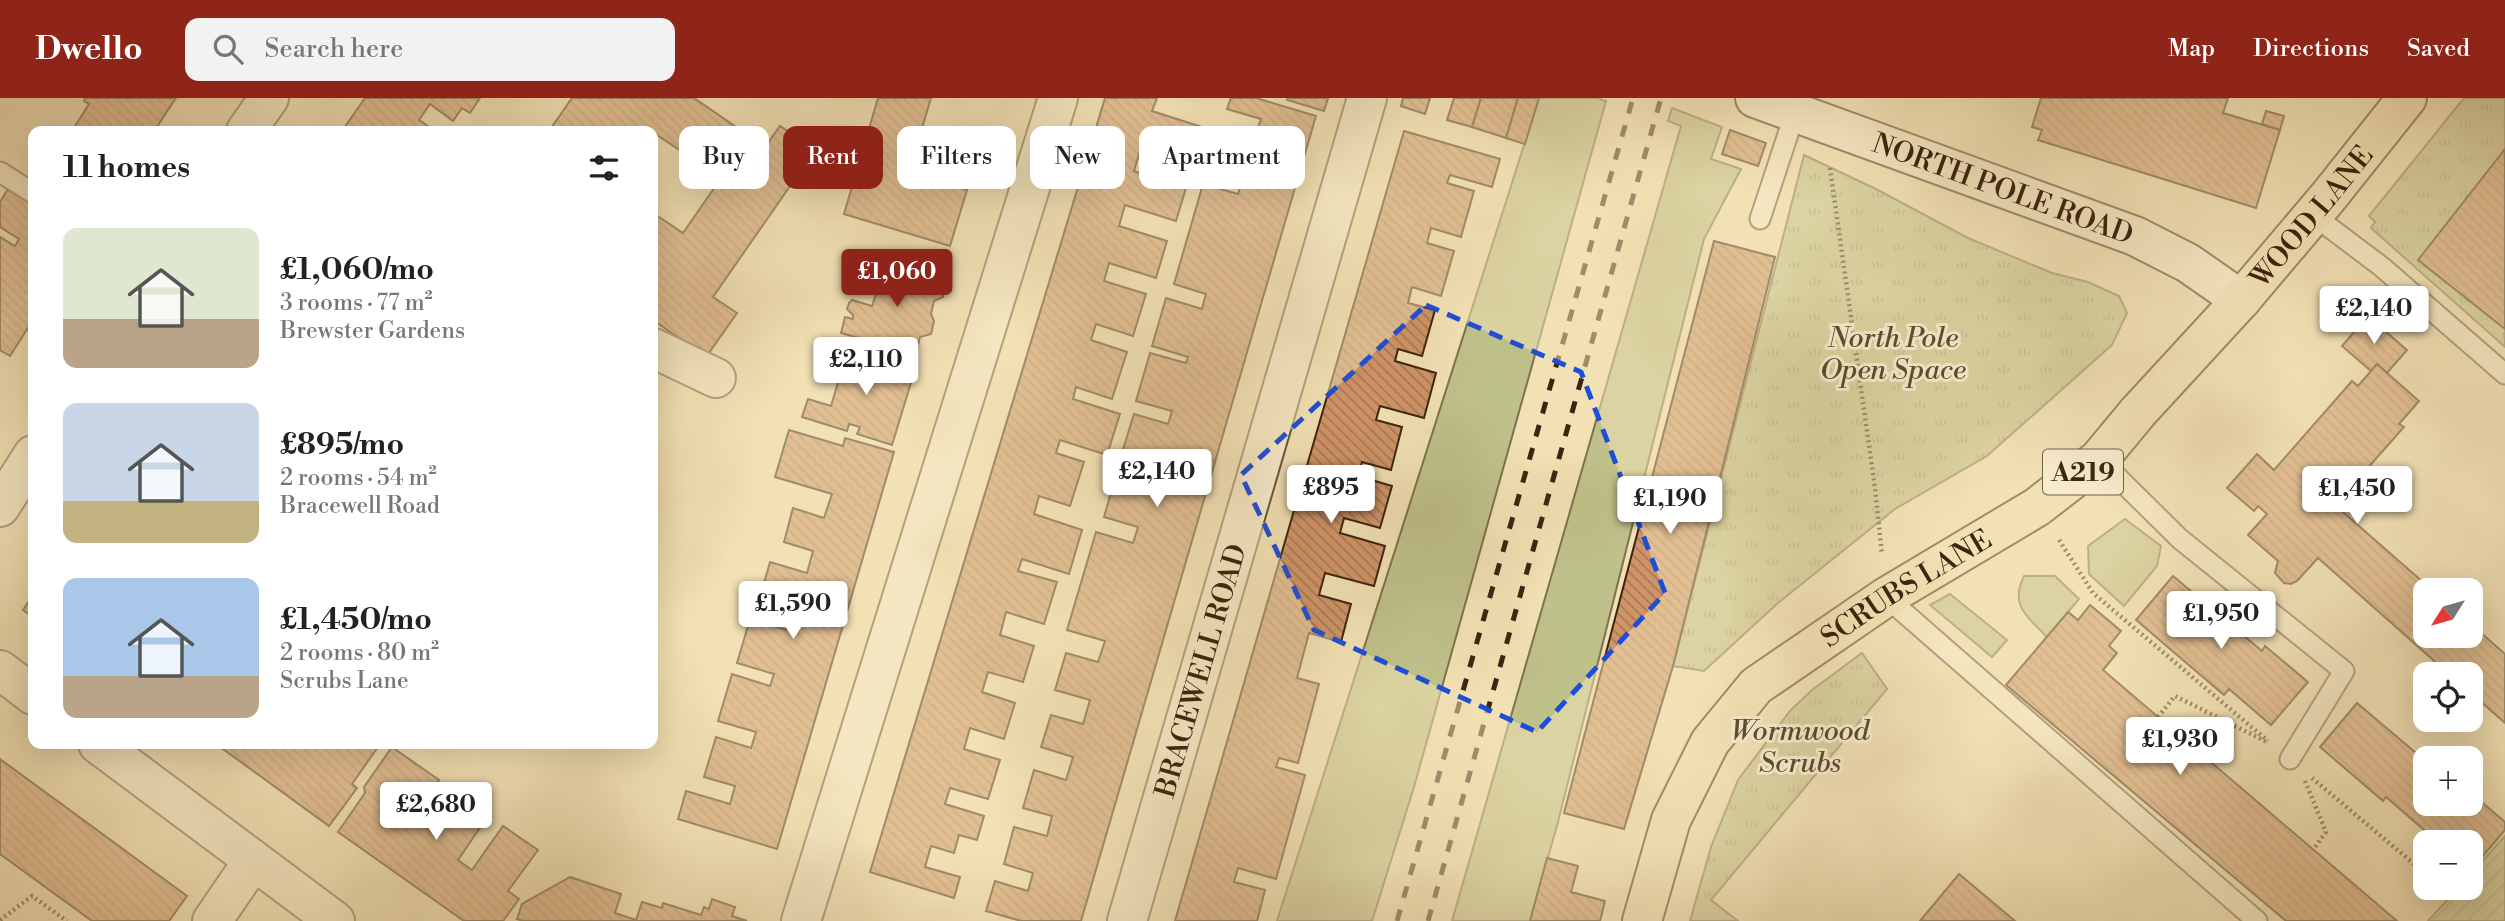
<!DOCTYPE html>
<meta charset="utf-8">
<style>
:root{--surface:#fff;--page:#f2f2f2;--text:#222;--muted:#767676;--accent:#8f2418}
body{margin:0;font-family:"Libre Bodoni",serif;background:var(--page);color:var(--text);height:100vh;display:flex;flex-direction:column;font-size:26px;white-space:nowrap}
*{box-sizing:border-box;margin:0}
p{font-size:23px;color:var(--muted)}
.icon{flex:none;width:38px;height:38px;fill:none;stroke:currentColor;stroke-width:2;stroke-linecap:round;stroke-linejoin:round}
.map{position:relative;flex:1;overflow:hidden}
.details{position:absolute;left:28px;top:28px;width:630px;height:623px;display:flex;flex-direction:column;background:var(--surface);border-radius:14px;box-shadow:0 7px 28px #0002}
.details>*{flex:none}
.banner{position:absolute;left:679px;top:28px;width:665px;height:63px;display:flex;gap:14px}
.needle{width:46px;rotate:233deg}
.controls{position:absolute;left:2413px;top:480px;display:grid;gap:14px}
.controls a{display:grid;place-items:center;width:70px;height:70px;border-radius:14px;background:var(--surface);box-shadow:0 7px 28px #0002;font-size:35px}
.price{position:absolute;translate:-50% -60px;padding:0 16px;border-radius:7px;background:#fff;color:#222;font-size:23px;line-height:46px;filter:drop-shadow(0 2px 4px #0008)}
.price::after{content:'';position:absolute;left:50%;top:42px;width:21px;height:16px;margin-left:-10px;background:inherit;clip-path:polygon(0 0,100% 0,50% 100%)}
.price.active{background:var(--accent);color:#fff}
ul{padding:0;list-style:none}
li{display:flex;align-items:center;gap:21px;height:175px;padding:0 35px}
li span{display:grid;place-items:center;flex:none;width:196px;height:140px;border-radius:14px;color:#555}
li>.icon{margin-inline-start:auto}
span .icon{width:84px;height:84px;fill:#fffc;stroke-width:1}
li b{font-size:30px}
h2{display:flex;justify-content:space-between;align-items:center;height:84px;padding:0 35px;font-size:30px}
.pill{padding:0 24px;border-radius:14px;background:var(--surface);box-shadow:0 7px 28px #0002;font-size:24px;line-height:63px}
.pill.active{background:var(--accent);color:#fff}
header{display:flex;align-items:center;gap:42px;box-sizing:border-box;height:98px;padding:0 35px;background:var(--accent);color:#fff}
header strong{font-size:33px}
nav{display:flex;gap:38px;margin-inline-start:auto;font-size:24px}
.search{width:490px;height:63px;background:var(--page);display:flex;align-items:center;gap:18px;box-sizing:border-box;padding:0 24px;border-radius:14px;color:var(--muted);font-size:26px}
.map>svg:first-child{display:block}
.grass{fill:#bfc18a;stroke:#7d724d;stroke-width:2}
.park{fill:url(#park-tufts);stroke:#7d724d;stroke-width:2}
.garden{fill:url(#garden-furrows);stroke:#7d724d;stroke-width:2}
.building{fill:url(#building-back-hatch);stroke:#3b2410;stroke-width:2}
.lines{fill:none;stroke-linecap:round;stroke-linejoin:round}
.service-casing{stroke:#695339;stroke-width:23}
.minor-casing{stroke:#695339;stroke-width:42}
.secondary-casing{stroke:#3b2410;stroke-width:42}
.primary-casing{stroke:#3b2410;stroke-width:42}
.path{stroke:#3b2410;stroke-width:4.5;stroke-dasharray:2 3.5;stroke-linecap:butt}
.service{stroke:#f7ecce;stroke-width:19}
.minor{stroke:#f7ecce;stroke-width:38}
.secondary{stroke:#f7ecce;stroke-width:38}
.primary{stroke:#f2e1b4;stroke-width:38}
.rail{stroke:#3b2410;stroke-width:5;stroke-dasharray:12 12;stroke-linecap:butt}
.marked{fill:none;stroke:#1d4ed8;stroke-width:5;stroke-dasharray:14 9;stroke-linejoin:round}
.labels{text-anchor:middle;stroke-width:6;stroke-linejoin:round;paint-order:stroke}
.shield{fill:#f7ecce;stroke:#736049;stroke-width:2}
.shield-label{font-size:26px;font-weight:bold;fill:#3b2410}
.street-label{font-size:28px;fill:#3b2410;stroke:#f7ecce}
.park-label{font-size:28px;font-style:italic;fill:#5c4b2e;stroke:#f7ecce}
</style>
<header>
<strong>Dwello</strong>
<div class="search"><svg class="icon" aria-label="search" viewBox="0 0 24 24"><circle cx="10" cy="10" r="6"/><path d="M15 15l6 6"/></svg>Search here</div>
<nav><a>Map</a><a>Directions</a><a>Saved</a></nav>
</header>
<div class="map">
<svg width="2505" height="823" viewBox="0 0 2505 823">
<defs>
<pattern id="park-tufts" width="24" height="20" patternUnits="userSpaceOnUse" patternTransform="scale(1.75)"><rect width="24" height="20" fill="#bfc18a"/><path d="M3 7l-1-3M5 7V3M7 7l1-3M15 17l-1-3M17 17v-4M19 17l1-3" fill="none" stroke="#9c9d6f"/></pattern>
<pattern id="garden-furrows" width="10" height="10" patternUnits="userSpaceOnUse" patternTransform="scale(1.75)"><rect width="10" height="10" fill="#bfc18a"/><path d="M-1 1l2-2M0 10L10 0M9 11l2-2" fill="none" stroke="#9c9d6f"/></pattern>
<pattern id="building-back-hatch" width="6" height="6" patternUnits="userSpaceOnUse" patternTransform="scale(1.75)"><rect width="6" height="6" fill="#cf9468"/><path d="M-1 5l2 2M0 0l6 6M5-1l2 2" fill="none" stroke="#a97954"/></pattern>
</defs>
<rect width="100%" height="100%" fill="#f2e1b4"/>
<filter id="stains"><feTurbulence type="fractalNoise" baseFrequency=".00286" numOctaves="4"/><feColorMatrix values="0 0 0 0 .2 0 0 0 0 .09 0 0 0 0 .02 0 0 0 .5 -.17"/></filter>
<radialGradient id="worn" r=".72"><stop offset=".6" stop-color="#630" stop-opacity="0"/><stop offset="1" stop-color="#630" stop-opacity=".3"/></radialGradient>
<g class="grass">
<polygon points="1539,0 1597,0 1606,3 1414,689 1372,823 1277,823"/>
<polygon points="1672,10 1722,29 1711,61 1741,71 1704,141 1558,724 1530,823 1452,823 1681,28 1668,23"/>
<polygon points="2125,421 2161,448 2157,468 2124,508 2089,476 2088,448"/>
<path d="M2024 478H2055L2079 501 2047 539C2028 519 2009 508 2024 478Z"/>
<polygon points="1950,496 2007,542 1992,559 1930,507"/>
</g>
<g class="park">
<polygon points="2464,0 2505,0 2505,249 2371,130 2375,124 2369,118"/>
<polygon points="1804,57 1876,91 1968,140 2052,175 2088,184 2119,198 2127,215 2112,247 1987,358 1895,411 1778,505 1704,573 1673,568"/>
<polygon points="1862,555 1887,591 1711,802 1738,823 1690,823 1711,749 1738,682 1790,613 1812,592"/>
</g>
<polygon class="garden" points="2505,738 2505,823 2428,823 2459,789 2471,789 2471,776"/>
<g class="building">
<polygon points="85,0 176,0 154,33 72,33 89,6 84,3"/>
<polygon points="365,0 480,0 470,15 462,10 453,23 430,6 419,22 435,33 342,33"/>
<polygon points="572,0 694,0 765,49 780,28 815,52 713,199 737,215 706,259 653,222 653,115 683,135 721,80 651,33 549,33"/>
<polygon points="878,0 931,0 909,74 967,92 950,148 844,116"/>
<polygon points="1105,0 1157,0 1152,13 1205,30 1195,62 1142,46 1134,73 1186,90 1176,123 1125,107 1119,128 1167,143 1156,180 1109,165 1104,183 1146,196 1133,238 1096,226 1091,242 1127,254 1112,301 1076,289 1073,301 1120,316 1107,357 1060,342 1056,355 1084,364 1070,408 1039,398 1034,416 1082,432 1069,476 1022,461 1018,473 1057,484 1044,526 1006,514 1000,537 1034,548 1023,584 988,574 982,594 1015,605 1004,641 970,630 964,651 1000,662 988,701 950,690 945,706 984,718 977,742 959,737 954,755 931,748 925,769 960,779 954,800 870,774"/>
<polygon points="1231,0 1256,0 1316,18 1081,823 1021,823 986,813 995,783 1028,793 1033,775 1004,766 1014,729 1047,738 1052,718 1023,710 1034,672 1066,682 1073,659 1041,649 1051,617 1083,626 1090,602 1055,592 1066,555 1098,564 1105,543 1067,532 1096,434 1133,445 1138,429 1104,419 1116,377 1152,388 1156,372 1120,361 1134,316 1168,326 1172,313 1136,303 1150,255 1186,265 1188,259 1152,248 1166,200 1202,211 1206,196 1174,186 1203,86 1238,96 1243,79 1208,69 1220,29 1255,39 1261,21 1227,11"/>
<polygon points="1288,0 1328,0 1324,13 1287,2"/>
<polygon points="1403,0 1430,0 1425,16 1401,8"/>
<polygon points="1454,0 1481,0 1472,29 1447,22"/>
<polygon points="1481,0 1518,0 1506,40 1472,29"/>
<polygon points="1518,0 1539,0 1525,46 1506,40"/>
<polygon points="2041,0 2228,0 2223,15 2280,32 2256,110 2038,42 2042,32 2032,29"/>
<polygon points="2266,13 2284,18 2280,32 2262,26"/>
<polygon points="1730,32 1766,45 1758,68 1722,56"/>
<polygon points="1404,33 1500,61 1492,89 1450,77 1447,85 1474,93 1461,139 1431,130 1427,145 1454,153 1441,198 1412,189 1408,205 1435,212 1422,258 1398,251 1395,263 1436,275 1424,320 1380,308 1376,322 1402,329 1391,372 1362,364 1358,378 1392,388 1380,430 1344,420 1340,435 1385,448 1374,488 1325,475 1319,497 1351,506 1341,544 1309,535 1297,580 1319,586 1298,665 1279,660 1276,669 1305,677 1276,781 1238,770 1234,784 1265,792 1257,823 1175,823"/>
<polygon points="2505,51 2505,231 2418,162"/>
<polygon points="8,91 33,107 33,222 10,258 0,252 0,139 15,148 19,141 0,129 0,104"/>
<polygon points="1714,143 1775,159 1673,568 1624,731 1564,715"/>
<polygon points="887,162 941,180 945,188 943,199 934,203 931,216 934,223 931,236 920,239 916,256 841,235 845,219 853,221 853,217 847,211 849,205 852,202 872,208"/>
<polygon points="2368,218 2407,252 2387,275 2377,266 2371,273 2342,248"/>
<polygon points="850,245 885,256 882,265 914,275 892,347 857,336 860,329 849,326 847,333 802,319 808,301 831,308"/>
<polygon points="2377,266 2419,303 2399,326 2404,329 2335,407 2432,492 2426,492 2426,537 2471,537 2471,526 2505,556 2505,625 2471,595 2471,576 2449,576 2318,460 2297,483 2291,486 2284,485 2275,475 2278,463 2248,437 2267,416 2258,408 2254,413 2227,390 2257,356 2274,372 2352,283 2358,288"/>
<polygon points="789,332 843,348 845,340 894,354 777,751 678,721 686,693 730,706 735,688 704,679 716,639 751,650 756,634 718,623 732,576 770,588 774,576 737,565 750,521 786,532 791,516 758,506 770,464 807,475 813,453 784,444 793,410 824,420 832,396 775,379"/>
<polygon points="2173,478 2262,553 2265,548 2308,584 2271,627 2229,591 2224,597 2136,522"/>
<polygon points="33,497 33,519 23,512"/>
<polygon points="2090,507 2121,533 2109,548 2117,555 2103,572 2397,823 2286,823 2006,587 2068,514 2078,522"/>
<polygon points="2357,605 2422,660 2425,656 2429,660 2426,660 2426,705 2471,705 2471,695 2505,724 2505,732 2471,772 2471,744 2438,744 2386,699 2383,703 2320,649"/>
<polygon points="216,646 380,646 352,686 357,690 329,728"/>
<polygon points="392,649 439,682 410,723 420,729 448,690 488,718 458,762 472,772 503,728 538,752 508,793 519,801 503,823 464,823 338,734 365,695 364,689"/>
<polygon points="0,661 187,798 169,823 92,823 0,756"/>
<polygon points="1547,760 1578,768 1571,794 1605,803 1600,823 1530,823"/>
<polygon points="1959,776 2015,823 1920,823"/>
<polygon points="570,779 621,796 615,815 636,822 642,804 662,810 663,805 701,817 704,809 709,811 712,801 735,809 732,818 747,823 523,823 517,821 522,806"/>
</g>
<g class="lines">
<defs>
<g id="service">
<polyline points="0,74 33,95"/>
<polyline points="2313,117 2382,169 2505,276"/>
<polyline points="1760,121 1795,15"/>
<polyline points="2099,361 2180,441 2344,573 2290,661"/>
<polyline points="1886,499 2257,823"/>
</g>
<g id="minor">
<polyline points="246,33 269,0"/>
<polyline points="653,250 716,280"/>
<polyline points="0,409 33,357"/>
<polyline points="0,572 33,597"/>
<polyline points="98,646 335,823"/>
<polyline points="212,823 253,763"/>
<polyline points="801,823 1058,0"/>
<path id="s1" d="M1127 823 1367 0"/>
</g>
<g id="secondary">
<path id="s2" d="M1755 0 2135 138 2188 165 2241 202"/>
</g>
<g id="primary">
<path id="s3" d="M1642 823 1671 722 1710 644 1756 588 1886 499 2037 409 2099 361 2138 314 2241 202 2329 98 2407 0"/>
</g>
</defs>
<use href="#service" class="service-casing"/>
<use href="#minor" class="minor-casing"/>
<use href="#secondary" class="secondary-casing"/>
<use href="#primary" class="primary-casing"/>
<g class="path">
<polyline points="1830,70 1875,390 1882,457"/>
<polyline points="2059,442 2093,495 2268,643"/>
<polyline points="2158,619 2175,598 2267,644"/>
<polyline points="2312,680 2426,776"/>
<polyline points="2305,683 2326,734 2313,752"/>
<polyline points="2441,789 2444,792"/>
<polyline points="0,822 32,798 67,823"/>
</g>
<use href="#service" class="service"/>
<use href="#minor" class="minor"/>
<use href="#secondary" class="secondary"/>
<use href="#primary" class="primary"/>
<g class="rail">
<polyline points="1397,823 1633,0"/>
<polyline points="1428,823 1661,0"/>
</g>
</g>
<path d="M0 0H2505V823H0ZM1426 207 1581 274 1665 495 1537 634 1314 532 1241 377Z" fill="#f2e1b4" fill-opacity=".55" fill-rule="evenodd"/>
<path class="marked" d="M1426 207 1581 274 1665 495 1537 634 1314 532 1241 377Z"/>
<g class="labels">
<rect class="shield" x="2043" y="351.5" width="80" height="45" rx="5"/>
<g class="shield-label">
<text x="2083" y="383">A219</text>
</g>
<g class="street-label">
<text dy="10" stroke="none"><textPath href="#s2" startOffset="264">NORTH POLE ROAD</textPath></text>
<text dy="10" stroke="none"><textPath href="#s3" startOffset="999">WOOD LANE</textPath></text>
<text dy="10" stroke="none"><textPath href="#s3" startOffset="444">SCRUBS LANE</textPath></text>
<text dy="10" stroke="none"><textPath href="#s1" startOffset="261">BRACEWELL ROAD</textPath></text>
</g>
<g class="park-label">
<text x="1893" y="249">North Pole<tspan x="1893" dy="32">Open Space</tspan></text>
<text x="1800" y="642">Wormwood<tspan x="1800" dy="32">Scrubs</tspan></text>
</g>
</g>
<rect width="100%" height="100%" filter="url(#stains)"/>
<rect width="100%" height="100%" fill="url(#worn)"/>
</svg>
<div class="controls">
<a><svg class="needle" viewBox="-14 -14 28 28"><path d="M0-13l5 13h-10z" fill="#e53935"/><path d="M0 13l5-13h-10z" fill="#767676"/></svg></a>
<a><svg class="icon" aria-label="locate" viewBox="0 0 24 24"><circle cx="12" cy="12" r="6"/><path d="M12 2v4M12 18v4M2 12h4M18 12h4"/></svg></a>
<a>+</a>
<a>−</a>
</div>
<b class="price active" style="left:897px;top:211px">£1,060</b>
<b class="price" style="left:2374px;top:248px">£2,140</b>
<b class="price" style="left:866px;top:299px">£2,110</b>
<b class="price" style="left:1157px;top:411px">£2,140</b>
<b class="price" style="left:1331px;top:427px">£895</b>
<b class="price" style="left:2357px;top:428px">£1,450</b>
<b class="price" style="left:1670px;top:438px">£1,190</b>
<b class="price" style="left:793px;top:543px">£1,590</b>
<b class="price" style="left:2221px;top:553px">£1,950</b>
<b class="price" style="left:2180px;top:679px">£1,930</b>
<b class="price" style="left:436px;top:744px">£2,680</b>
<div class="banner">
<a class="pill">Buy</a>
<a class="pill active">Rent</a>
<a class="pill">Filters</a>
<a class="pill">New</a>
<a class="pill">Apartment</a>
</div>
<section class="details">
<h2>11 homes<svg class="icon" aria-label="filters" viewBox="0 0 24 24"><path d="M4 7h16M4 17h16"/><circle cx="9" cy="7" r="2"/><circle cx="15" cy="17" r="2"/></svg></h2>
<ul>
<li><span style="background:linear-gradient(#dfe7d0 65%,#b9a48a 0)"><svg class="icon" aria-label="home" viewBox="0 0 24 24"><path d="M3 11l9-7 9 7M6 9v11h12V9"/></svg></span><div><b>£1,060/mo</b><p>3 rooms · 77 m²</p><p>Brewster Gardens</p></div></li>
<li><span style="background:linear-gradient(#c9d6e8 70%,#c2b280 0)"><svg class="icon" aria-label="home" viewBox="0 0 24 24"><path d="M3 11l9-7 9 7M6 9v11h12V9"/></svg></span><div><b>£895/mo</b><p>2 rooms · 54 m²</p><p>Bracewell Road</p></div></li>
<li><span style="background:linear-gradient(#a9c7e8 70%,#b9a48a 0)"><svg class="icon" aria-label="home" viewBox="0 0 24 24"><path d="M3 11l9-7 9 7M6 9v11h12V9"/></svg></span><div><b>£1,450/mo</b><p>2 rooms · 80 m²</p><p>Scrubs Lane</p></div></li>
</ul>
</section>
</div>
